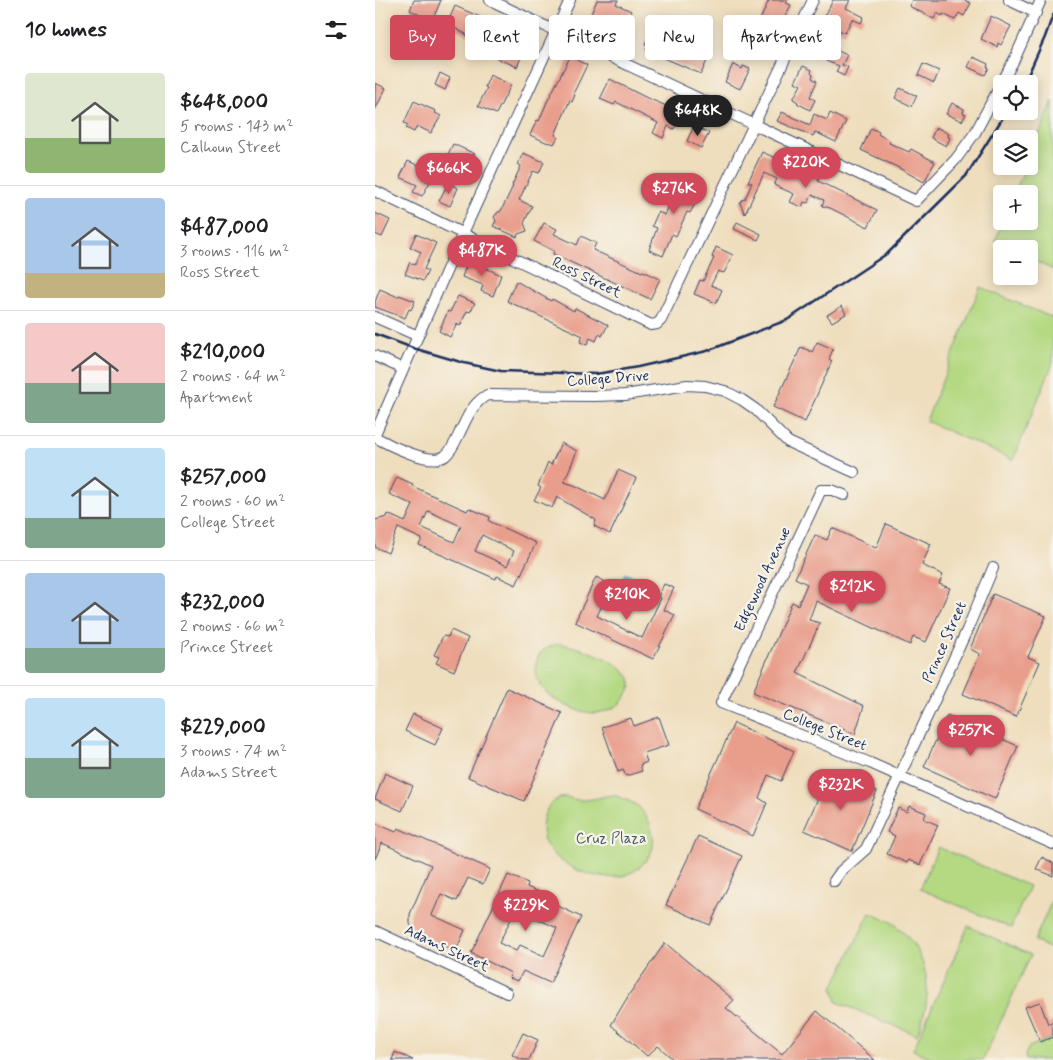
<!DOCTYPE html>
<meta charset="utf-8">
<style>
:root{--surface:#fff;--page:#f6f6f6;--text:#202124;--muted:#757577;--line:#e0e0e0;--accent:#d1495b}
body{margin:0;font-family:Mynerve,sans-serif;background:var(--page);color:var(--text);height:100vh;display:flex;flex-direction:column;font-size:19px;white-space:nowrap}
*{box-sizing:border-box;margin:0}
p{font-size:16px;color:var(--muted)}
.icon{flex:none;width:28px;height:28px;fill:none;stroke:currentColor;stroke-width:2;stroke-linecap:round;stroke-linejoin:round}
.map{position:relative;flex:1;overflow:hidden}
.sheet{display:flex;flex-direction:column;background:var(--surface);width:375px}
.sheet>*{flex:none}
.banner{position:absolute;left:15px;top:15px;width:475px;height:45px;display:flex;gap:10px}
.fabs{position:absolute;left:618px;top:75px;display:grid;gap:10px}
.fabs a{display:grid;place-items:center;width:45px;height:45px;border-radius:5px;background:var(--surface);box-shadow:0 2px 12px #0003;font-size:25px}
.price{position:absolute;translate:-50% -42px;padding:0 11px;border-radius:18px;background:var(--accent);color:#fff;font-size:16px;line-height:32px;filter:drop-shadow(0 1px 2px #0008)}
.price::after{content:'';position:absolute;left:50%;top:30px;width:15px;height:11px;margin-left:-8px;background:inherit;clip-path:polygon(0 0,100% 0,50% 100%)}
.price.active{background:#222;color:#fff}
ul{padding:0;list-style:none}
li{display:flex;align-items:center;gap:15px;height:125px;padding:0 25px}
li+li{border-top:1px solid var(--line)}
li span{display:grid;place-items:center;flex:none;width:140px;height:100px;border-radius:5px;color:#555}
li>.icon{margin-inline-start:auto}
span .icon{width:60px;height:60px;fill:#fffc;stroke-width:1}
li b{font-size:21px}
h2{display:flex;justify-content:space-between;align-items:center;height:60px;padding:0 25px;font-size:21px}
.tag{padding:0 18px;border-radius:5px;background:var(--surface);box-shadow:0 2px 12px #0003;font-size:18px;line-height:45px}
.tag.active{background:var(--accent);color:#fff}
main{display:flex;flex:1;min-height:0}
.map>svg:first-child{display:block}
.green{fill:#b4d982;stroke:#688470}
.water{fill:#59b6d8;stroke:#3a729b}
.building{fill:#e99d8b;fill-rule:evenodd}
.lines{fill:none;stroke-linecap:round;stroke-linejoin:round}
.minor-casing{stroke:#3b496c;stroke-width:12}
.minor{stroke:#fff;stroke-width:10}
.rail{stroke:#1b2f5e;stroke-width:2.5}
.labels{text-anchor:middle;stroke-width:4.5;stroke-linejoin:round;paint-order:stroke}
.street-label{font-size:15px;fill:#1b2f5e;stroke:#f7f3e8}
.park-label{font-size:15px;fill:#415a67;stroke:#f7f3e8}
</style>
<main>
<section class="sheet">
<h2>10 homes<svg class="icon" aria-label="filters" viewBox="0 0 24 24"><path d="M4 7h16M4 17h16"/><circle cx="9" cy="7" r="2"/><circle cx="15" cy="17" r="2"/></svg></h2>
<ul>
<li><span style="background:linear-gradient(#dfe7d0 65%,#8fb573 0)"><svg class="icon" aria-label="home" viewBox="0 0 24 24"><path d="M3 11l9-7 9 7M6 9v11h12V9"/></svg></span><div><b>$648,000</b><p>5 rooms · 143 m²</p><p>Calhoun Street</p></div></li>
<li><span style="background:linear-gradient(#a9c7e8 75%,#c2b280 0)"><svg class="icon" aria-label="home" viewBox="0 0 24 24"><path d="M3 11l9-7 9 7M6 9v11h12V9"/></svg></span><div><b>$487,000</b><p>3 rooms · 116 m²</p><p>Ross Street</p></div></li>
<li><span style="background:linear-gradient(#f6c9c9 60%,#7fa58c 0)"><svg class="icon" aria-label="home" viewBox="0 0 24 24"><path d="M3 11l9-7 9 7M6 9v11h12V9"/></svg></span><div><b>$210,000</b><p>2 rooms · 64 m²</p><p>Apartment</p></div></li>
<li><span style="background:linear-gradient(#bfe0f5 70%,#7fa58c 0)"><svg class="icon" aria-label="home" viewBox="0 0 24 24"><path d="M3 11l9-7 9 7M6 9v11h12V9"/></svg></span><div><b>$257,000</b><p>2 rooms · 60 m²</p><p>College Street</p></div></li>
<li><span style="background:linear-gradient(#a9c7e8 75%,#7fa58c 0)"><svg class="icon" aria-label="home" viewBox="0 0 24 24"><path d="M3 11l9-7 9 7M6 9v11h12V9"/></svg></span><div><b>$232,000</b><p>2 rooms · 66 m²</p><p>Prince Street</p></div></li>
<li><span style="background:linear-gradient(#bfe0f5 60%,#7fa58c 0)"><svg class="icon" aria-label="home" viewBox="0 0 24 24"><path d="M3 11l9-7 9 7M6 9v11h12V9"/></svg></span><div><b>$229,000</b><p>3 rooms · 74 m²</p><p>Adams Street</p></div></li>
</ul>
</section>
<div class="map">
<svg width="678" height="1060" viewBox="0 0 678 1060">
<rect width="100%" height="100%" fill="#f7f3e8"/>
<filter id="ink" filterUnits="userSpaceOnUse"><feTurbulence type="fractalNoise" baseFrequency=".02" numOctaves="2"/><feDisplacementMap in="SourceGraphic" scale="10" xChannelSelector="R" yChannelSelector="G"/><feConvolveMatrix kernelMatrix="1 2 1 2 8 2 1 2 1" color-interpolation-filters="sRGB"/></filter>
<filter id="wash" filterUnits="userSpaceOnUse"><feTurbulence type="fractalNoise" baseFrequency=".0096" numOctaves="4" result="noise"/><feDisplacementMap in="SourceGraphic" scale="20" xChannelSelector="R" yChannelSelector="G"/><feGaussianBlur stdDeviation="1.12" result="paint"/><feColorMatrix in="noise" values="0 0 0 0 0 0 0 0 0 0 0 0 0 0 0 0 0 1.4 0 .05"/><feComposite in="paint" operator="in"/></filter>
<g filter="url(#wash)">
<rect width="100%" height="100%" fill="#efdebd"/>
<g class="green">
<polygon points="678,101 678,270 654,258 654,249 636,249 620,241 628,221 654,221 654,194 639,194 651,166 654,166 654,159"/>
<polygon points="605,287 678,318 678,363 638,460 551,421"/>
<path d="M185 644C202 646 253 662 256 682 257 688 252 694 249 699 241 709 231 712 219 713 204 713 178 701 168 689 159 678 157 657 170 649 175 646 180 645 185 644Z"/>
<path d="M239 795C245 798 253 800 260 804 266 808 273 818 275 825 280 837 280 848 273 858 252 888 211 879 185 860 179 855 174 850 170 843 163 827 169 799 190 797 194 797 200 800 205 800 215 801 228 796 239 795Z"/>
<polygon points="563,847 654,886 636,928 545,889"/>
<polygon points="678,898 678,950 659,941"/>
<path d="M495 913C503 917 515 920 522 926 556 956 559 996 542 1035L462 1002 458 987Z"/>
<polygon points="593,926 656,955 608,1060 561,1060 538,1050"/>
<polygon points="678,1037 678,1060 651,1060 650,1055 654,1047"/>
</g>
<polygon class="water" points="250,573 278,587 270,603 243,589"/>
<g id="blocks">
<g class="building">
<polygon points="39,0 66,0 58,19 54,17 49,28 41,24 45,15 35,10"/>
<polygon points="222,0 243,0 241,4 256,11 245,36 234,31 237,24 216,14"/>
<polygon points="394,0 413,0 411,3 416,5 400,36 398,35 388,57 372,49"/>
<polygon points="458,0 475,0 471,8 489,17 486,23 477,19 470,33 464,30 462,34 445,26"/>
<polygon points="537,0 589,0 596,3 589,16 584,13 580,20 568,14 567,16 562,13 559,19 534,6"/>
<polygon points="80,6 112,20 104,40 91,35 91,34 72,24"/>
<polygon points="616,16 636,26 626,45 623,43 622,47 606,39"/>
<polygon points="139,28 155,36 142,67 122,58 128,45 131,47"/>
<polygon points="278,28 286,31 282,40 299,47 305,34 318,41 316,46 335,54 326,74 271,50 273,45 270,44"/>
<polygon points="447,44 472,55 467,65 473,67 469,76 461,72 464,66 451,61 453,57 443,53"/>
<polygon points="195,57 212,65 198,94 200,95 197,102 195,100 180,135 183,137 179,144 174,142 173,143 155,135 162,120 164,121 172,102"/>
<polygon points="598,57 613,64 612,67 614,68 610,75 593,67"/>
<polygon points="358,64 367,69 368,66 375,69 365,89 350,82"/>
<polygon points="548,64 564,71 559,83 543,75"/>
<polygon points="428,66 437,70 436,73 438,75 437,78 442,81 435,97 440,100 435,110 422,103 423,102 418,99 426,85 420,82"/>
<polygon points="65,73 75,78 70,90 60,85"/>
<polygon points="115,75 136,85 121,114 103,106 112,88 110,87"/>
<polygon points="235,79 268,96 308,113 299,129 293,126 288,138 278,133 283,123 241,102 239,105 225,99"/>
<polygon points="0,83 11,88 0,110"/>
<polygon points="525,88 542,96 536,106 520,98"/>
<polygon points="39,101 61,111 60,113 66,116 56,133 42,126 39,132 31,128 33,125 29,123"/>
<polygon points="577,103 589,109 588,113 591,114 587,121 571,114"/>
<polygon points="407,112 435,125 439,114 452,120 455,113 471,121 461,142 440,132 438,136 402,121"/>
<polygon points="319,126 334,133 326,148 312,141"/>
<polygon points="561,127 574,134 573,137 575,138 571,146 556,138"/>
<polygon points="496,128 504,132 503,134 515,141 514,143 534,152 536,149 560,162 549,182 522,167 486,150"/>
<polygon points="78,144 100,154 96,163 73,154"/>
<polygon points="387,152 445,178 443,181 502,210 493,227 455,208 447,206 449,200 437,195 433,203 429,202 427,207 415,202 419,194 399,185 402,179 389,173 370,214 365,203 367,200 370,199 377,183 373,182"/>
<polygon points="148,153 169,162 164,173 158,171 144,200 157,206 149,223 152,231 143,234 142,237 118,226 121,221 119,217 122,213 126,211 138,186 137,185 146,166 143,164"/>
<polygon points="33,161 60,173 47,196 38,192 42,185 25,177"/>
<polygon points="312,175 327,182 317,203 320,204 315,213 312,212 301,236 297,234 288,256 274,250 282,228 277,226 283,212 290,215 299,194 302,196"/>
<polygon points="73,183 83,188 75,206 64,201"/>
<polygon points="0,213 15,220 7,237 0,234"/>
<polygon points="362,222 386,234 383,240 359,229"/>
<polygon points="169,223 182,229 179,234 202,245 206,236 221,243 218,250 267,272 268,271 285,279 275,299 178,254 179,251 159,241"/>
<polygon points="41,234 61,243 49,269 53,271 48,281 30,274 35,262 40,265 46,252 35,247"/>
<polygon points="341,247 358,255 349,273 343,271 336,285 347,290 341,303 319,294 325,280 328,281 339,258 337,257"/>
<polygon points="93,260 126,275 118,296 106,291 108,285 87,277"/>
<polygon points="141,281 176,301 177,299 199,311 200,308 233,325 227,336 224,334 221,341 215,338 212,345 205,342 208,336 132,301"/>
<polygon points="5,289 23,297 24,295 40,301 36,310 34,309 30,318 0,307 0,302"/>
<polygon points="83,296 100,303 95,312 92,311 85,326 82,324 75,337 64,331 73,311 75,312"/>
<polygon points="467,306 471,314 457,322 452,315"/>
<polygon points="442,342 458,349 454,359 457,361 430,422 398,407 426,347 437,352"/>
<polygon points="186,443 202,451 189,482 199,485 230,500 243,470 261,478 235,534 219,526 221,520 182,497 177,508 159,500 166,488 163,486 173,462 176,465"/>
<path d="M22 477 38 484 37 486 92 511 94 508 115 517 114 521 161 543 141 585 122 576 121 579 44 545 47 539 23 528 13 553 0 547V520L12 517 13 514 30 522 38 505 14 494ZM53 511 86 526 79 542 46 527ZM107 535 139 551 132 566 100 551Z"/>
<polygon points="511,524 556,544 547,565 568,575 564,584 575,588 551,642 538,637 535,645 441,601 434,620 445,623 422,673 489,706 480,734 378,692 417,602 423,605 432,584 420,578 440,535 452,540 457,528 501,548"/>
<polygon points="221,577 237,585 222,616 267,638 286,598 283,597 289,584 299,588 289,610 300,615 278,659 200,622"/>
<polygon points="618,594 671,616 653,657 665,662 641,717 588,694 605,654 595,649"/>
<polygon points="76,630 93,638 79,671 61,663 64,657 59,655 68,636 73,637"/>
<polygon points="132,688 187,713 149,801 93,777"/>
<polygon points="38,714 68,728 60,745 30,731"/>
<polygon points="572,715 643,746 620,799 549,767"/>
<polygon points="284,717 294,745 269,753 272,762 265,765 267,771 251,776 248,770 243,772 227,727 256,718 259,726"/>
<polygon points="359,723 419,751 406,781 393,775 384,798 392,803 378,836 320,809"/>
<polygon points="455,771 502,791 477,851 429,830"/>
<polygon points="10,773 38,786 27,811 0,799"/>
<polygon points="534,806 551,813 549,819 563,825 545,865 533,860 532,863 512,854 520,836 512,832 523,808 532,812"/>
<polygon points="0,823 21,832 23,828 115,869 108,884 93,878 82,901 66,894 57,915 90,930 81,951 42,933 35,924 35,914 56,865 7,843 0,859"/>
<polygon points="323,836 367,856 335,925 291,905"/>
<polygon points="667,857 678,863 678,876 661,869"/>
<path d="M133 875 153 883 152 887 181 899 179 904 206 917 175 983 148 971 143 981 134 978 136 973 96 953ZM141 909 182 928 169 956 145 945 141 951 124 943Z"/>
<polygon points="290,943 359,1000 351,1008 407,1054 442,1011 500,1060 299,1060 283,1046 272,1056 236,1025 255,993"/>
<polygon points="665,1002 673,1024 678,1021 678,1037 665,1042 650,1007"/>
<polygon points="148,1033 163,1040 154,1060 148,1060 137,1055"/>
<polygon points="20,1052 38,1060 17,1060"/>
</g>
</g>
</g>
<g filter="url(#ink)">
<use href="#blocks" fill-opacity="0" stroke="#3b496c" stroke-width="1"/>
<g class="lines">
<defs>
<g id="minor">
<polyline points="115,0 541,201 581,159 600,133 640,58 666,0"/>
<polyline points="634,0 661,13"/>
<polyline points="0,191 276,325 282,324 286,320 438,0"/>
<polyline points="0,317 43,336"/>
<polyline points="0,356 28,369"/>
<polyline points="0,434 88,233 195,0"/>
<path d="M0 437C14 445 56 466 70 456 79 449 83 435 88 426 94 413 99 403 112 395L220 396 250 395 312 385 330 386 350 391 367 400 380 409 413 442 479 472"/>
<polyline points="469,495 457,490 446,490 346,703 495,763 678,844"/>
<polyline points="459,881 466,871 491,849 592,630 618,568"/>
<polyline points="0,931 132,993"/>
</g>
</defs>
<use href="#minor" class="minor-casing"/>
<use href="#minor" class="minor"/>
<g class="rail">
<polyline points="649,84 670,37 678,15"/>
<polyline points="0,334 38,348 89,363 126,371 221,374 263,367 332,351 412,320 513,253 591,176 632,111"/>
</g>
</g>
</g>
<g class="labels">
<g class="street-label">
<text transform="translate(212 277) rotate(26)" y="5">Ross Street</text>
<text transform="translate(233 378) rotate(-4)" y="5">College Drive</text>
<text transform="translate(387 579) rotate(-65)" y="5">Edgewood Avenue</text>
<text transform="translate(569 642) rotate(-66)" y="5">Prince Street</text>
<text transform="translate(450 729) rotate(22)" y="5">College Street</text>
<text transform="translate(72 948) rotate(25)" y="5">Adams Street</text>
</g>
<g class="park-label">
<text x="236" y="843">Cruz Plaza</text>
</g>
</g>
</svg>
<div class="fabs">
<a><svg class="icon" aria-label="locate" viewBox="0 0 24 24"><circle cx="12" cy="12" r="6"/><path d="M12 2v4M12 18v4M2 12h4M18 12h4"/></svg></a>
<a><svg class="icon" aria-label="layers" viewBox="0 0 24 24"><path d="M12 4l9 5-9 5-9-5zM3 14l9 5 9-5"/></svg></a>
<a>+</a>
<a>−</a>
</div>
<b class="price active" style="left:323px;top:137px">$648K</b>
<b class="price" style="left:431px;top:189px">$220K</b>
<b class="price" style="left:74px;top:195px">$666K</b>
<b class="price" style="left:299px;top:215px">$276K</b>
<b class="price" style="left:107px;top:277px">$487K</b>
<b class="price" style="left:477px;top:613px">$212K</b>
<b class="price" style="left:252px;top:621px">$210K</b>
<b class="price" style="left:596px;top:757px">$257K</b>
<b class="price" style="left:466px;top:811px">$232K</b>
<b class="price" style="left:151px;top:932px">$229K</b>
<div class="banner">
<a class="tag active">Buy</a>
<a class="tag">Rent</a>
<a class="tag">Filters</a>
<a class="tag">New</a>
<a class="tag">Apartment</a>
</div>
</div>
</main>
